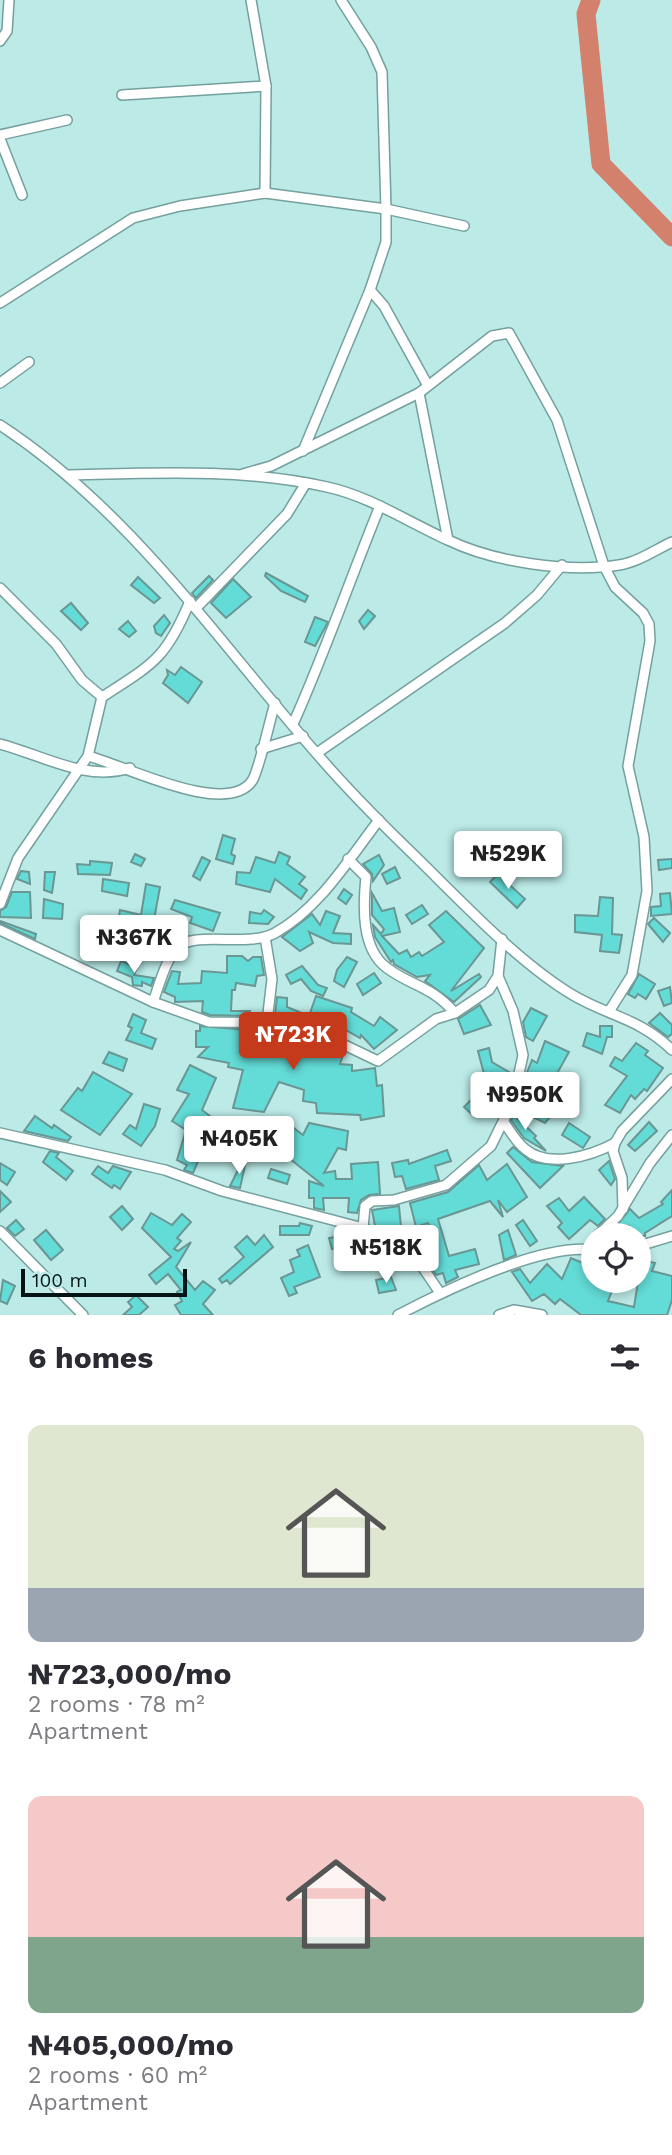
<!DOCTYPE html>
<meta charset="utf-8">
<style>
:root{--surface:#fff;--page:#f7f7f7;--text:#2b2b33;--muted:#7c7c81;--accent:#c43a1a}
body{margin:0;font-family:"Work Sans",sans-serif;background:var(--page);color:var(--text);height:100vh;display:flex;flex-direction:column;font-size:26px;white-space:nowrap}
*{box-sizing:border-box;margin:0}
p{font-size:23px;color:var(--muted)}
.icon{flex:none;width:38px;height:38px;fill:none;stroke:currentColor;stroke-width:2;stroke-linecap:round;stroke-linejoin:round}
.map{position:relative;height:1315px;overflow:hidden}
.side{display:flex;flex-direction:column;background:var(--surface);flex:1}
.side>*{flex:none}
.controls{position:absolute;left:581px;top:1223px;display:grid;gap:14px}
.controls a{display:grid;place-items:center;width:70px;height:70px;border-radius:50%;background:var(--surface);box-shadow:0 4px 10px #0003;font-size:35px}
.scale{position:absolute;left:21px;bottom:18px;width:166px;box-sizing:border-box;padding-left:7px;border:4px solid #041414;border-top:0;font-size:19px;line-height:24px;white-space:nowrap;color:#041414;-webkit-text-stroke:5px #bbeae7;paint-order:stroke}
.price{position:absolute;translate:-50% -60px;padding:0 16px;border-radius:7px;background:#fff;color:#222;font-size:23px;line-height:46px;filter:drop-shadow(0 2px 4px #0008)}
.price::after{content:'';position:absolute;left:50%;top:42px;width:21px;height:16px;margin-left:-10px;background:inherit;clip-path:polygon(0 0,100% 0,50% 100%)}
.price.on{background:var(--accent);color:#fff}
ul{padding:0;list-style:none}
li{display:grid;align-content:center;gap:14px;height:371px;padding:0 28px}
li span{display:grid;place-items:center;height:217px;border-radius:14px;color:#555}
li>.icon{margin-inline-start:auto}
span .icon{width:126px;height:126px;fill:#fffc;stroke-width:1}
li b{font-size:30px}
h2{display:flex;justify-content:space-between;align-items:center;height:84px;padding:0 28px;font-size:30px}
.map>svg:first-child{display:block}
.lines{fill:none;stroke-linecap:round;stroke-linejoin:round}
.river{stroke:#d3806c;stroke-width:19}
.building{fill:#63dbd6;stroke:#6a9694;stroke-width:2}
.minor-casing{stroke:#74a09e;stroke-width:12}
.minor{stroke:#fff;stroke-width:9}
</style>
<div class="map">
<svg width="672" height="1315" viewBox="0 0 672 1315">
<rect width="100%" height="100%" fill="#bbeae7"/>
<g class="lines">
<polyline class="river" points="591,0 586,14 601,164 672,237"/>
</g>
<g class="building">
<polygon points="266,573 308,596 305,602 281,591 265,576"/>
<polygon points="209,576 213,580 196,598 192,593"/>
<polygon points="138,577 160,598 154,603 131,585"/>
<polygon points="233,579 251,597 226,618 211,603"/>
<polygon points="71,603 88,623 81,630 61,611"/>
<polygon points="368,610 375,616 364,629 359,621"/>
<polygon points="164,615 170,623 161,636 156,633 154,626"/>
<polygon points="315,617 328,622 315,646 305,642"/>
<polygon points="128,621 136,631 129,637 119,629"/>
<polygon points="181,667 202,682 188,703 163,683 168,675 167,670 175,675"/>
<polygon points="223,835 235,839 231,854 235,856 233,864 216,859"/>
<polygon points="279,852 290,857 287,864 305,877 299,884 307,890 301,899 275,879 270,892 236,884 237,872 250,873 256,857 275,863"/>
<polygon points="135,854 145,859 141,866 131,862"/>
<polygon points="379,855 384,865 373,881 372,874 363,864"/>
<polygon points="202,857 210,861 200,880 193,876"/>
<polygon points="672,859 672,868 659,870 658,860"/>
<polygon points="90,861 112,863 110,875 78,874 77,864 90,865"/>
<polygon points="395,867 400,878 387,884 382,874"/>
<polygon points="21,871 29,872 30,884 17,879"/>
<polygon points="45,872 55,872 52,893 44,890"/>
<polygon points="498,874 525,899 517,908 490,882"/>
<polygon points="103,879 129,883 127,896 102,891"/>
<polygon points="146,884 160,887 148,953 118,942 118,944 107,941 109,926 117,927 120,910 141,915"/>
<polygon points="344,889 352,895 346,904 338,898"/>
<polygon points="12,892 30,892 31,918 0,917 0,911 6,907"/>
<polygon points="372,893 382,911 394,908 400,932 382,936 399,954 407,950 411,957 419,952 422,956 444,942 429,925 446,911 484,948 451,991 479,974 481,977 454,1002 425,981 430,975 417,977 394,964 393,960 391,962 375,937 373,925 381,934 384,929 372,915"/>
<polygon points="670,893 672,914 651,916 651,907 661,906 660,894"/>
<polygon points="600,897 613,898 612,934 622,935 619,953 600,951 602,935 575,932 575,915 598,916"/>
<polygon points="44,899 63,904 62,919 43,918"/>
<polygon points="175,900 220,913 213,931 190,923 192,917 171,909"/>
<polygon points="422,905 428,914 412,924 406,915"/>
<polygon points="264,910 274,917 268,924 249,923 250,912 261,914"/>
<polygon points="326,911 340,916 333,933 351,934 351,944 333,943 309,932 313,943 300,951 282,937 312,914 320,925"/>
<polygon points="654,918 670,933 663,942 648,924"/>
<polygon points="0,921 36,934 35,939 0,923"/>
<polygon points="227,956 242,956 248,961 253,957 261,957 264,975 257,976 255,986 236,983 235,990 232,990 231,1011 250,1011 249,1016 210,1015 202,1012 203,1001 175,1002 175,997 164,992 172,971 180,972 178,984 201,983 202,971 227,973"/>
<polygon points="347,957 357,962 344,987 334,981 337,970"/>
<polygon points="121,961 137,968 134,975 154,978 151,986 142,982 142,986 133,985 132,977 117,971"/>
<polygon points="302,966 318,985 327,988 323,996 311,991 301,979 291,984 286,975"/>
<polygon points="374,973 381,983 363,995 357,984"/>
<polygon points="639,974 655,984 646,999 638,994 635,998 628,994"/>
<polygon points="670,987 672,1003 664,1006 658,991"/>
<polygon points="316,996 352,1008 351,1012 374,1026 380,1017 397,1030 374,1049 361,1035 360,1038 342,1028 339,1035 288,1016 275,1016 277,997 287,998 287,1007 309,1016"/>
<polygon points="480,1005 491,1025 464,1034 458,1019"/>
<polygon points="531,1008 547,1016 533,1041 526,1037 523,1022"/>
<polygon points="660,1013 672,1025 672,1034 668,1037 649,1023"/>
<polygon points="133,1014 146,1020 141,1033 156,1039 152,1049 126,1040 132,1028 128,1026"/>
<polygon points="200,1026 247,1030 246,1040 277,1039 280,1030 285,1030 344,1052 340,1064 352,1065 352,1071 375,1068 377,1086 382,1085 384,1116 361,1120 360,1115 317,1113 316,1103 303,1101 304,1090 279,1082 264,1112 233,1108 243,1070 228,1067 229,1063 198,1057 208,1047 196,1047 196,1031 200,1031"/>
<polygon points="600,1026 612,1026 612,1037 607,1037 602,1054 583,1046 587,1033 600,1037"/>
<polygon points="545,1041 569,1052 549,1088 526,1075 532,1060 537,1063"/>
<polygon points="636,1043 648,1051 645,1055 663,1068 647,1091 644,1089 635,1099 631,1095 620,1113 605,1105 627,1076 610,1066 615,1057 622,1061"/>
<polygon points="489,1048 492,1062 509,1072 502,1084 484,1074 478,1051"/>
<polygon points="109,1052 127,1059 123,1071 103,1063"/>
<polygon points="190,1065 216,1078 202,1110 210,1116 197,1138 207,1140 193,1173 184,1170 187,1165 177,1160 186,1130 172,1121 189,1094 177,1090"/>
<polygon points="93,1072 132,1094 100,1135 61,1110 78,1088 82,1091"/>
<polygon points="544,1090 562,1103 545,1123 527,1114"/>
<polygon points="471,1100 482,1110 475,1117 464,1107"/>
<polygon points="144,1104 160,1109 155,1126 141,1146 123,1134 130,1125 136,1129"/>
<polygon points="514,1115 536,1136 534,1138 546,1151 524,1138 511,1120"/>
<polygon points="35,1116 52,1128 54,1125 71,1137 68,1141 24,1131"/>
<polygon points="286,1122 303,1135 309,1123 348,1131 346,1150 338,1148 324,1173 335,1171 336,1179 352,1179 351,1164 378,1162 380,1194 369,1195 361,1200 357,1213 348,1212 349,1198 323,1198 324,1210 314,1208 314,1198 309,1198 309,1181 324,1186 270,1143"/>
<polygon points="649,1122 657,1131 635,1151 628,1145"/>
<polygon points="569,1123 590,1137 583,1148 562,1135"/>
<polygon points="229,1128 239,1132 237,1135 252,1139 242,1160 219,1150"/>
<polygon points="513,1147 532,1162 563,1166 540,1188 507,1153"/>
<polygon points="447,1150 451,1161 435,1166 439,1180 406,1189 402,1176 395,1177 392,1163 408,1160 409,1164"/>
<polygon points="50,1151 59,1153 56,1157 73,1171 66,1180 43,1162"/>
<polygon points="243,1160 246,1161 240,1188 230,1186"/>
<polygon points="609,1161 615,1179 611,1185 599,1170"/>
<polygon points="0,1163 15,1172 7,1185 0,1180"/>
<polygon points="507,1164 527,1197 507,1212 498,1200 503,1217 490,1201 438,1219 449,1256 475,1249 479,1264 455,1270 458,1277 446,1283 443,1273 436,1275 424,1256 424,1251 436,1249 428,1223 416,1227 410,1203 448,1192 479,1165 487,1180"/>
<polygon points="98,1166 108,1173 113,1166 131,1172 120,1189 114,1185 112,1188 92,1174"/>
<polygon points="271,1169 290,1175 287,1184 268,1178"/>
<polygon points="672,1190 672,1216 645,1233 645,1236 630,1236 629,1226 615,1236 608,1236 630,1209 639,1218 663,1204 661,1202"/>
<polygon points="0,1191 11,1202 0,1212"/>
<polygon points="584,1197 605,1219 598,1226 590,1220 569,1239 558,1227 562,1223 547,1206 559,1198 569,1211"/>
<polygon points="122,1206 133,1219 122,1230 110,1217"/>
<polygon points="399,1206 401,1227 389,1228 390,1232 375,1226 372,1210"/>
<polygon points="151,1213 172,1225 182,1214 191,1222 177,1238 181,1241 174,1249 178,1251 191,1242 176,1267 195,1290 203,1281 215,1290 203,1304 213,1315 181,1315 175,1305 182,1301 177,1292 181,1290 168,1274 156,1284 149,1275 171,1257 142,1228"/>
<polygon points="16,1220 24,1229 15,1236 7,1228"/>
<polygon points="523,1220 537,1241 530,1246 516,1225"/>
<polygon points="300,1223 312,1226 309,1235 280,1235 280,1226 299,1226"/>
<polygon points="46,1230 63,1250 51,1260 34,1240"/>
<polygon points="508,1230 516,1255 504,1260 499,1235"/>
<polygon points="264,1235 273,1247 230,1284 227,1280 222,1283 219,1279 244,1257 235,1247 247,1236 255,1245"/>
<polygon points="347,1235 352,1259 342,1261 340,1247 332,1249 329,1238"/>
<polygon points="370,1239 391,1248 391,1258 375,1259"/>
<polygon points="308,1245 320,1277 294,1287 297,1293 289,1296 281,1278 294,1272 290,1260 300,1256 297,1250"/>
<polygon points="589,1257 593,1257 593,1281 616,1281 608,1301 634,1307 640,1269 644,1270 646,1261 655,1263 652,1271 672,1276 672,1300 667,1315 581,1315 560,1299 555,1304 544,1294 532,1301 512,1272 520,1269 530,1283 547,1264 562,1279 571,1258 585,1264"/>
<polygon points="391,1277 396,1290 379,1293 376,1280"/>
<polygon points="3,1280 15,1286 7,1304 0,1301"/>
<polygon points="136,1295 148,1307 139,1315 123,1315 132,1307 128,1302"/>
</g>
<g class="lines">
<defs>
<g id="minor">
<polyline points="251,0 266,86 265,193"/>
<polyline points="341,0 371,47 382,72 386,209 464,226"/>
<polyline points="0,41 7,31 9,0"/>
<polyline points="122,95 266,86"/>
<polyline points="0,135 67,120"/>
<polyline points="0,139 22,195"/>
<polyline points="370,290 384,306 427,384"/>
<polyline points="0,303 133,218 180,206 265,193 386,209 386,242 370,290 303,451"/>
<polyline points="0,383 29,362"/>
<polyline points="419,393 448,540"/>
<path d="M0 425C135 513 225 652 332 771 359 801 388 830 417 858 463 903 516 960 571 994 607 1016 638 1017 672 1050"/>
<polyline points="243,474 271,466 419,393 492,336 509,333 557,420 604,566 615,587 643,613 649,624 650,641 628,766 644,837 647,891 632,975 610,1010"/>
<path d="M68 475C154 473 241 468 327 487 369 496 408 522 448 540 493 562 568 573 619 565 638 562 655 550 672 542"/>
<polyline points="0,588 56,644 82,680 102,697"/>
<polyline points="196,608 287,514 306,483"/>
<path d="M293 724C325 653 350 579 380 506"/>
<path d="M0 744C42 755 86 782 130 768"/>
<polyline points="261,749 303,736"/>
<polyline points="317,753 505,623 537,595 562,565"/>
<path d="M88 756C124 765 226 818 252 781 259 771 270 719 275 703"/>
<path d="M348 859 366 877C363 906 361 949 387 968 413 987 430 985 455 1013"/>
<path d="M0 904 18 858 88 756 102 697C153 664 166 659 190 601"/>
<polyline points="0,930 153,1002 209,1022 286,1023 334,1040 378,1061 436,1019 455,1013 489,990 498,976 502,939"/>
<polyline points="265,937 272,979 267,1022"/>
<path d="M153 1002C159 986 165 961 177 948 194 930 248 948 275 933 319 909 349 859 379 820"/>
<path d="M504 1122C510 1131 516 1142 525 1149 548 1169 591 1156 615 1143"/>
<polyline points="0,1133 165,1170 222,1191 363,1228 411,1250 440,1293"/>
<polyline points="623,1209 622,1178 613,1151 615,1143 622,1131 672,1079"/>
<polyline points="363,1228 365,1206 372,1201 394,1200 446,1185 491,1146 513,1101 523,1055 513,1011 498,976"/>
<polyline points="0,1231 83,1315"/>
<polyline points="597,1236 618,1216 650,1163 672,1135"/>
<polyline points="639,1246 672,1236"/>
<path d="M398 1315C444 1291 542 1243 593 1250"/>
<polyline points="499,1315 514,1310 542,1315"/>
</g>
</defs>
<use href="#minor" class="minor-casing"/>
<use href="#minor" class="minor"/>
</g>
</svg>
<div class="controls">
<a><svg class="icon" aria-label="locate" viewBox="0 0 24 24"><circle cx="12" cy="12" r="6"/><path d="M12 2v4M12 18v4M2 12h4M18 12h4"/></svg></a>
</div>
<div class="scale">100 m</div>
<b class="price" style="left:508px;top:891px">₦529K</b>
<b class="price" style="left:134px;top:975px">₦367K</b>
<b class="price on" style="left:293px;top:1072px">₦723K</b>
<b class="price" style="left:525px;top:1132px">₦950K</b>
<b class="price" style="left:239px;top:1176px">₦405K</b>
<b class="price" style="left:386px;top:1285px">₦518K</b>
</div>
<section class="side">
<h2>6 homes<svg class="icon" aria-label="filters" viewBox="0 0 24 24"><path d="M4 7h16M4 17h16"/><circle cx="9" cy="7" r="2"/><circle cx="15" cy="17" r="2"/></svg></h2>
<ul>
<li><span style="background:linear-gradient(#dfe7d0 75%,#9aa5b1 0)"><svg class="icon" aria-label="home" viewBox="0 0 24 24"><path d="M3 11l9-7 9 7M6 9v11h12V9"/></svg></span><div><b>₦723,000/mo</b><p>2 rooms · 78 m²</p><p>Apartment</p></div></li>
<li><span style="background:linear-gradient(#f6c9c9 65%,#7fa58c 0)"><svg class="icon" aria-label="home" viewBox="0 0 24 24"><path d="M3 11l9-7 9 7M6 9v11h12V9"/></svg></span><div><b>₦405,000/mo</b><p>2 rooms · 60 m²</p><p>Apartment</p></div></li>
</ul>
</section>
